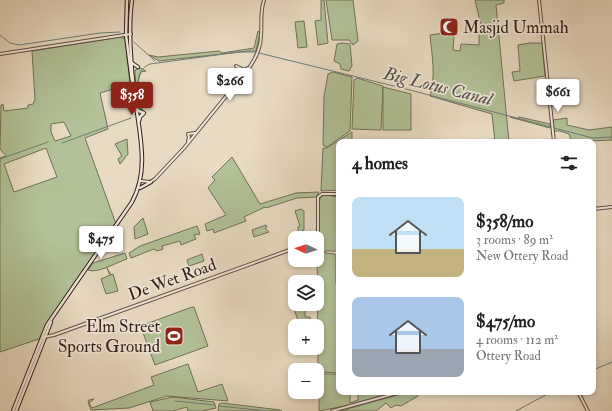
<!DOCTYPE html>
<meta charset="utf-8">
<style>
:root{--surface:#fff;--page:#f2f2f2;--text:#202124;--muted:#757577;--accent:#8f2418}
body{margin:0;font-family:"IM FELL Double Pica",serif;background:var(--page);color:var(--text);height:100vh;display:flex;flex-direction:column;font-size:15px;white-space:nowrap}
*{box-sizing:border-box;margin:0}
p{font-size:13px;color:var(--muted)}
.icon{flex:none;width:22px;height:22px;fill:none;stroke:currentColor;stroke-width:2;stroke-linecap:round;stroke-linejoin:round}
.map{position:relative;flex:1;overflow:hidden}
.sheet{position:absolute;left:336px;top:139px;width:260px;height:256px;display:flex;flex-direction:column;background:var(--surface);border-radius:8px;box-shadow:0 2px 6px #0003}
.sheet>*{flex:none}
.needle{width:26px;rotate:274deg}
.tools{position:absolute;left:288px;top:231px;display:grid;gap:8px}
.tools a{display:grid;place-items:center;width:36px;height:36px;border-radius:8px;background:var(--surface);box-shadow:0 2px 6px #0003;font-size:20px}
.price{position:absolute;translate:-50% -34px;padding:0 9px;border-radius:4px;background:#fff;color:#222;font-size:13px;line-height:26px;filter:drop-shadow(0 1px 2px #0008)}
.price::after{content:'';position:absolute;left:50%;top:24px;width:12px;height:9px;margin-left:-6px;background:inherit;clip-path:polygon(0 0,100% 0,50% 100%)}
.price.current{background:var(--accent);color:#fff}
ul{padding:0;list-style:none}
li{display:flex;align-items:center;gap:12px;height:100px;padding:0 16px}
li span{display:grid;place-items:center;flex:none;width:112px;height:80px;border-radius:8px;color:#555}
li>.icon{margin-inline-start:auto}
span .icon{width:48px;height:48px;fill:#fffc;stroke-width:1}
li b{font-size:17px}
h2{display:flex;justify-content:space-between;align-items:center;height:48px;padding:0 16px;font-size:17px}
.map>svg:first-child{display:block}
.green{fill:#b2c197;stroke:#707058;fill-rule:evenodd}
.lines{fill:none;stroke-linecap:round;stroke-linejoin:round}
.stream{stroke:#6e7c79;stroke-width:1}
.tertiary-casing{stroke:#5e4d43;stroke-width:4}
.secondary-casing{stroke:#2f1e18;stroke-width:4.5}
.tertiary{stroke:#f1e8d8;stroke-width:2}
.secondary{stroke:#f1e8d8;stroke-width:2.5}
.labels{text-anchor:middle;stroke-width:3.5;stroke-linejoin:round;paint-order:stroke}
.poi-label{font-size:17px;fill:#2f1e18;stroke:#f1e8d8;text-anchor:start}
.street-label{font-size:17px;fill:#2f1e18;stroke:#f1e8d8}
.water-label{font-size:18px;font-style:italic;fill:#4e4d48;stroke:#f1e8d8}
</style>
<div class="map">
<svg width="612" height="411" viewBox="0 0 612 411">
<rect width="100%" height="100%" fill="#e9dbc3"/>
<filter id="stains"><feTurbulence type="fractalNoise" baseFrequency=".005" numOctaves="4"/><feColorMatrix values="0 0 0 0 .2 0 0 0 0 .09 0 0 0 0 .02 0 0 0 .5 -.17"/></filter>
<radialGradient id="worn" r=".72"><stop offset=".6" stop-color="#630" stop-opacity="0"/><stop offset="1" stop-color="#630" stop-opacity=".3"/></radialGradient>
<g class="green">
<polygon points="321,0 324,0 328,43 318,45 315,21 321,20"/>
<polygon points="326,0 353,0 358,41 353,45 349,40 332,40"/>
<path d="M475 0H504V3L496 5 509 142H495L492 114 430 96C436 76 432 56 430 35L451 32 454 36 453 50 460 51 461 44 479 45V33L482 29Z"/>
<polygon points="304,21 307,47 298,48 295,22"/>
<polygon points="258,31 260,33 256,51 249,51 159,61 149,55 158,57 219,51 222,53 254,48"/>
<path d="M121 37 125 39 130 84 100 93 108 129 85 138 116 224 51 317 39 339 0 352V158L6 156 0 149 1 105 3 104 4 111 28 108V105L33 104 35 99 32 51ZM64 122 71 136 55 141 51 132V124ZM46 148 57 177 14 192 4 164Z"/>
<polygon points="342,43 350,44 352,66 349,71 341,69 340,64 334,61 337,44"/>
<polygon points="530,43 542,43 545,76 514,81 512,72 520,71 518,45"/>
<polygon points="140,68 146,71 141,72 139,78 138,84 141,107 143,111 138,107 135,74 135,70"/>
<polygon points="333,72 352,77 350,131 327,147 323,145 324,97 328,74"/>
<polygon points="357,78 383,86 381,130 352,129 354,80"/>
<polygon points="383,87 411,94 411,130 383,130"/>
<polygon points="510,117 518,119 519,117 550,124 550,128"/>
<polygon points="567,118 567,125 589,130 612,127 612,140 572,142 569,134 560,131 554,131 553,120"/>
<polygon points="352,132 352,142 339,142 339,190 321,191 323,148 327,148"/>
<polygon points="127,139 128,154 120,164 118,159 122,156 115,144"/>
<polygon points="232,157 260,204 296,193 319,192 316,197 297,198 266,208 265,207 246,216 244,217 246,221 214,233 213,229 207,231 205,224 226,215 208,188 215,180 212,177"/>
<path d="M325 195 339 197V249L338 251H325V253L335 254 336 256V284L339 285V373L320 372 318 370 317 238C321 226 315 204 322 196Z"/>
<polygon points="301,209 304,211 304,230 298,233 298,227 300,226 295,211"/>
<polygon points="143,218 148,234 135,239 134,227"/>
<polygon points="266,225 267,227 265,228 269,232 254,237 252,230"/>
<polygon points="197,226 200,234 194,235 196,239 181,245 180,241 162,246 163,249 157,251 154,249 131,258 129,253 140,246"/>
<path d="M125 253 127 259C117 262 98 274 88 270L93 263Z"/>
<polygon points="202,254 204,261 189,266 187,260"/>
<polygon points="107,268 111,275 113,274 118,291 106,294 101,279 110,275"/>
<polygon points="192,307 194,307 208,346 155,365 142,330 144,328 143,325"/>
<polygon points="295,307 305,307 305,317 310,317 310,326 300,326 294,309"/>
<polygon points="188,364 198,392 222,384 228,401 167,396 129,408 91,410 88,402 89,400 94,399 89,403 92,408 154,385 151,377"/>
<polygon points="320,374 339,374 339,392 350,392 350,403 358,400 358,392 395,392 349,405 319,411 319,375"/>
<polygon points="408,392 416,392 418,396 401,406 396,405 391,408 386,403 376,411 340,411"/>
<polygon points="173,397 214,402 216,408 202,411 188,411 187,407 173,411 153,411 150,402"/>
<polygon points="222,403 280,410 282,411 218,411 219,404"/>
</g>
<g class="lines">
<g class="stream">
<polyline points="0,35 10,43 19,45 100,33 120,32"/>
<polyline points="134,42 155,61"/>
<polyline points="259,53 406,89 551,127"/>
<path d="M139 104C140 89 132 72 150 64L239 52H255"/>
<polyline points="554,128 593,138 612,137"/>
<polyline points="62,143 131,118"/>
<polyline points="0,159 48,142"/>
<polyline points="593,370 612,362"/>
<polyline points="175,401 215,405"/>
<polyline points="219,406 267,411"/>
<polyline points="516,411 551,392"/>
</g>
<defs>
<g id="tertiary">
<polyline points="539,0 554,142"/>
<polyline points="0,54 131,34"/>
<polyline points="236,66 244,70 248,68"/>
<polyline points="188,141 189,137 188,134 195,133"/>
<path d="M141 181 150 182 155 179 184 148 249 68C256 58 261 47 261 35 262 23 260 11 264 0"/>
<polyline points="593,209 612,207"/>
<polyline points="316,238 318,232 318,197 322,194 339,194"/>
<polyline points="44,337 54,335 295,248"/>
<polyline points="578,392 588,411"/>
<polyline points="332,411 401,392"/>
</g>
<g id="secondary">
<polyline points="127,0 126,35 133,89"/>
<polyline points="132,63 138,67"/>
<polyline points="136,107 139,111 144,113 140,117 139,121"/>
<polyline points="140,188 151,182"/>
<path d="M13 411 47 325 132 202C150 169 139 133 135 97 131 69 128 28 132 0"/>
<polyline points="16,411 51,322"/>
</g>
</defs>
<use href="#tertiary" class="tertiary-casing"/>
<use href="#secondary" class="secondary-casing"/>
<use href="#tertiary" class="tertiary"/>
<use href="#secondary" class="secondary"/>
</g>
<defs>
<symbol id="mosque-square" viewBox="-11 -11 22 22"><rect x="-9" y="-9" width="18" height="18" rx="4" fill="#8f2418" stroke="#f1e8d8"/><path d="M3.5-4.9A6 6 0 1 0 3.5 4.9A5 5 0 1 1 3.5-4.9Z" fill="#fff"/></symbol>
<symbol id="stadium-square" viewBox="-11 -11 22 22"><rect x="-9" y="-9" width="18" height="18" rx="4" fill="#8f2418" stroke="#f1e8d8"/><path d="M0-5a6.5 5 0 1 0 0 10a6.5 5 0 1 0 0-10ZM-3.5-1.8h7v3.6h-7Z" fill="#fff"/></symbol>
</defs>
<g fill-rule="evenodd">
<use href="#mosque-square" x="438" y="16" width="22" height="22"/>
<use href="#stadium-square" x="163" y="325" width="22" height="22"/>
</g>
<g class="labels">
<g class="poi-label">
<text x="463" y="33">Masjid Ummah</text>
<text x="160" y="332" text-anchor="end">Elm Street<tspan x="160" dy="20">Sports Ground</tspan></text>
</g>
<g class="street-label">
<text transform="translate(172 279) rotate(-20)" y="6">De Wet Road</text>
</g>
<g class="water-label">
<text transform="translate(438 86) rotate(14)" y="6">Big Lotus Canal</text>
</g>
</g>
<rect width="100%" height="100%" filter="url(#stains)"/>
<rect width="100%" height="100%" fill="url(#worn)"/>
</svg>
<div class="tools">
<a><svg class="needle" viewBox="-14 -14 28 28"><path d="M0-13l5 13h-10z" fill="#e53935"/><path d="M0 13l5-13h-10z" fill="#757577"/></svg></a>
<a><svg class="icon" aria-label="layers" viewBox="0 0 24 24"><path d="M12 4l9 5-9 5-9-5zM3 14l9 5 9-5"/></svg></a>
<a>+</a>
<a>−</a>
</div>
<b class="price" style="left:230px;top:102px">$266</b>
<b class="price" style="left:558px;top:113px">$661</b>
<b class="price current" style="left:132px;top:116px">$358</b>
<b class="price" style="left:101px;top:260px">$475</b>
<section class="sheet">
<h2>4 homes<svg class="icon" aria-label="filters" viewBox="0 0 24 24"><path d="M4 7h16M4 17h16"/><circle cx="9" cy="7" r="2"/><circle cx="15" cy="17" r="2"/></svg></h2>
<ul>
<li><span style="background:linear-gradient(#bfe0f5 65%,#c2b280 0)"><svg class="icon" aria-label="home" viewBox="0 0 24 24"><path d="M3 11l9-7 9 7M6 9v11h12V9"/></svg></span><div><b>$358/mo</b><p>3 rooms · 89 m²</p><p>New Ottery Road</p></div></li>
<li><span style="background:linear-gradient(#a9c7e8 65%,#9aa5b1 0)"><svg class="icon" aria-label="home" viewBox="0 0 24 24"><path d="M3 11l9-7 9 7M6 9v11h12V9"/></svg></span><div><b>$475/mo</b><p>4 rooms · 112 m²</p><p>Ottery Road</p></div></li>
</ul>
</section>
</div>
